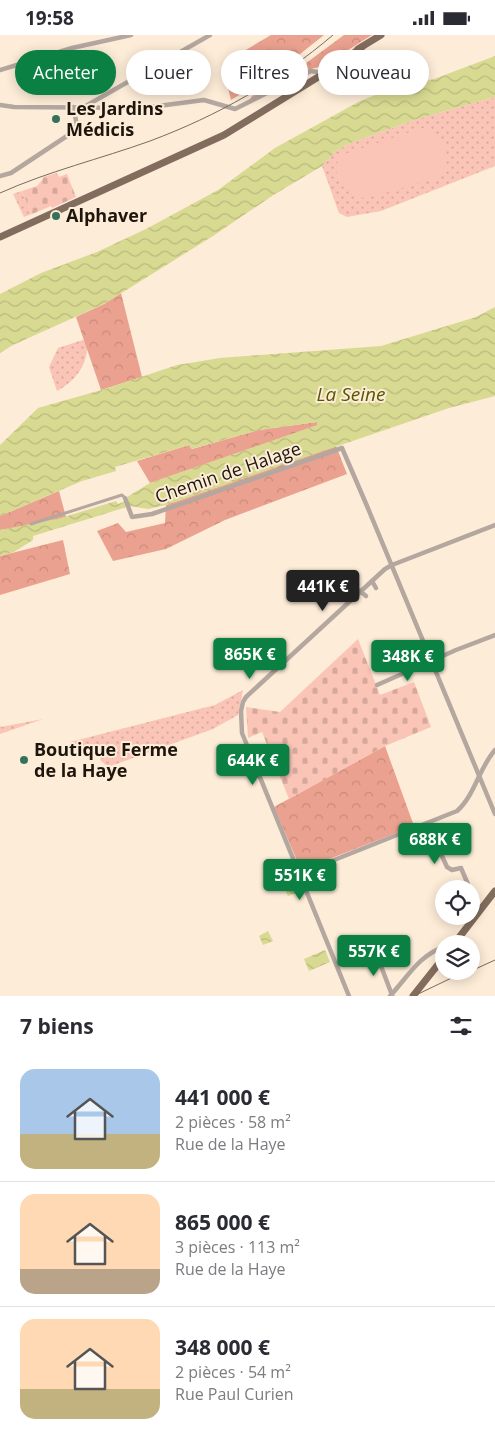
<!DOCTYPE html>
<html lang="fr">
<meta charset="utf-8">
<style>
:root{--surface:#fff;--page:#f7f7f7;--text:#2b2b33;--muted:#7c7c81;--line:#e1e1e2;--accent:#0b8043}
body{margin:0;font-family:"Open Sans",sans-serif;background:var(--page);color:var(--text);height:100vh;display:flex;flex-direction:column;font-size:19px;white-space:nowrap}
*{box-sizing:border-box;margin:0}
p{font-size:16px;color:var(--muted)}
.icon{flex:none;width:28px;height:28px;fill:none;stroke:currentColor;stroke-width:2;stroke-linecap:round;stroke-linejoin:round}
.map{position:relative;height:961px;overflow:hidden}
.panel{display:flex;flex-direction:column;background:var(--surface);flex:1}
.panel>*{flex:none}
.top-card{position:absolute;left:15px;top:15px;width:465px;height:45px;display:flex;gap:10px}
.controls{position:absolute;left:435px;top:845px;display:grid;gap:10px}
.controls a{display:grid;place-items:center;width:45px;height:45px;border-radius:50%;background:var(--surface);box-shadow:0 2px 12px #0003;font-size:25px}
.price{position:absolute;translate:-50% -42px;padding:0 11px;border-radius:5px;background:var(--accent);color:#fff;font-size:16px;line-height:32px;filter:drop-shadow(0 1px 2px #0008)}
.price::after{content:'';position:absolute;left:50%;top:30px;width:15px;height:11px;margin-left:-8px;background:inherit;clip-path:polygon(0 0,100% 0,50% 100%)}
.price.current{background:#222;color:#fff}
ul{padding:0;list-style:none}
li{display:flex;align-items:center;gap:15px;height:125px;padding:0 20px}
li+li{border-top:1px solid var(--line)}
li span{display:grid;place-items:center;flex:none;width:140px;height:100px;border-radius:15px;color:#555}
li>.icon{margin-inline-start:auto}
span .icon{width:60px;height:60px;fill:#fffc;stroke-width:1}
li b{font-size:21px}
h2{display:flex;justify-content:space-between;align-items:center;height:60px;padding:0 20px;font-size:21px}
.tag{padding:0 18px;border-radius:22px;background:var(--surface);box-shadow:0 2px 12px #0003;font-size:18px;line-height:45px}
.tag.current{background:var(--accent);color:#fff}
.status{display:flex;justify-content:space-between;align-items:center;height:35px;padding:0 25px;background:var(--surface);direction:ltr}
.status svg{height:14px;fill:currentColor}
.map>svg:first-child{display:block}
.grass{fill:url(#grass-dots)}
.forest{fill:url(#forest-crowns)}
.cemetery{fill:url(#cemetery-stones)}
.park{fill:#fac4b7}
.water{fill:url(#water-waves)}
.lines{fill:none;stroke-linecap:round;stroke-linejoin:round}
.pedestrian{stroke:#b4a79f;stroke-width:3}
.minor{stroke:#b4a79f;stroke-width:4.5}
.primary{stroke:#826c5e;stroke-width:7}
.rail{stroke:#776c5e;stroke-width:1}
.poi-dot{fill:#37715b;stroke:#fdecd7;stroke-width:2}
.labels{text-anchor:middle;stroke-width:4;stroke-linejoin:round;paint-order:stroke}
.poi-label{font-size:18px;font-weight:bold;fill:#1e160d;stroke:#fdecd7;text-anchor:start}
.street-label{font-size:18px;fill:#1e160d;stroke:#fdecd7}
.water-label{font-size:19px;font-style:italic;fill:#585700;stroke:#fdecd7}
</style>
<div class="status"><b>19:58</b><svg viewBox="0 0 49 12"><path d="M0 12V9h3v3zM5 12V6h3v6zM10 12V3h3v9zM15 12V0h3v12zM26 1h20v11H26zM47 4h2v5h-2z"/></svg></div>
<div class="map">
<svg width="495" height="961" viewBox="0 0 495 961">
<defs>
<pattern id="grass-dots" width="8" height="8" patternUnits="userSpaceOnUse" patternTransform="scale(1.25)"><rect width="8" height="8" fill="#fac4b7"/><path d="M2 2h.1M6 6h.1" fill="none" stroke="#d6a89c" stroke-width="1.8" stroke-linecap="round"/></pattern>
<pattern id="forest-crowns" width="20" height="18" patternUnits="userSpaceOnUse" patternTransform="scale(1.25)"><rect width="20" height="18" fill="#eba18f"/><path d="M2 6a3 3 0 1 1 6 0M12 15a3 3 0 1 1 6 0" fill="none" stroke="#c98a7a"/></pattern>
<pattern id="cemetery-stones" width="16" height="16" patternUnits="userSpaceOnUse" patternTransform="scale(1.25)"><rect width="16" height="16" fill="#fac4b7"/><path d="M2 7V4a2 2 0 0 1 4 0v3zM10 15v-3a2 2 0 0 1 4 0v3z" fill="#d6a89c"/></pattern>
<pattern id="water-waves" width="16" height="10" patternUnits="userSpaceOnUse" patternTransform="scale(1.25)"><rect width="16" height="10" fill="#d8da92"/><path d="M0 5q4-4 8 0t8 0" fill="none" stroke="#b9ba7d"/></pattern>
</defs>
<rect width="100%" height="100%" fill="#fdecd7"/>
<g class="grass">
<polygon points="495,62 495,131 381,176 347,182 339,178 322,131 335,117 348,109 417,84"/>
<polygon points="22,156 32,179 24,182 13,159"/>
<path d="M86 304C91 326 76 346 57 356L49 332 58 313Z"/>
<polygon points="243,655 238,680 213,694 108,732 101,726 97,714 83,722 70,707 215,670"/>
<polygon points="43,684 0,699 0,690 1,692"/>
</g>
<g class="forest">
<polygon points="271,0 324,0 280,35 231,65 222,29"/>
<path d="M344 0H372L321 32C304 32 266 57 249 66L252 61 294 37Z"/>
<polygon points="121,258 142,342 101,355 76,282 104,269"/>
<polygon points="317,387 317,391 150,448 137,426 189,410 192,414 259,395"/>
<polygon points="336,411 347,439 225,485 166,514 113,526 97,496 118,488 126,497 165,488 166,470"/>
<polygon points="59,456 66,482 29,491 0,495 0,481"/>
<polygon points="63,505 70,539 0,560 0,521"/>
<polygon points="385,711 414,791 301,835 274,772"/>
</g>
<g class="cemetery">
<polygon points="57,138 59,142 67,139 76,162 52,173 51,171 32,179 22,156 37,151 43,144 43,142"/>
<polygon points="358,604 380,660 414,647 431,692 385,711 289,764 262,697 248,703 246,672 280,677"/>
</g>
<path class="park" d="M422 93 431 95 444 105 448 124 440 142 368 163C346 165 328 139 341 120Z"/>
<g class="water">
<polygon points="495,21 495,62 417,84 348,109 335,117 322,131 275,159 213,201 104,269 13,310 0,318 0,259 41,238 97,217 146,194 218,155 275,113 360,66 388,55 434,44"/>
<polygon points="495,272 495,361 449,373 166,470 148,474 130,471 33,501 33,505 14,517 0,521 0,495 61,483 116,466 118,469 128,465 127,462 150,448 317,390 317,387 259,395 191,414 189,410 115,432 116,436 82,446 0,481 0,410 38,373 105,354 177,330 220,323 381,311 476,282"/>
<polygon points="290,834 299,857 288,861 278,839"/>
<polygon points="268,896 273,906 263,910 259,901"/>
<polygon points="325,915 330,927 309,936 304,924"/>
</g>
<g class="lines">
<polyline class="pedestrian" points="31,489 122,460 125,463"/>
<g class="minor">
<polyline points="0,35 72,13 131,0"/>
<polyline points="0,70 14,72 143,73 204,65 235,74 311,36 317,37 320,41"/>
<polyline points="84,72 210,0"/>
<polyline points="0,141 11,138 73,97 77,90 73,72"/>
<polyline points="125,463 132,482 152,479 342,413 367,471 495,779"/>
<polyline points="372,546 376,553"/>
<polyline points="360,556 366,561"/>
<polyline points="377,650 456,615 495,600"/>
<polyline points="427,788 447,832 452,835 461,833 470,854"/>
<path d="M299 839 457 776C475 760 479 733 495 715"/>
<polyline points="471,858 476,869 471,876"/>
<polyline points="450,881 454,887 463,886 466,881"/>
<polyline points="376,918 392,960"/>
<polyline points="349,961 242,698 241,676 243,667 246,662 385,534 392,530 495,490"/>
<path d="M390 961C407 943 419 920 444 912"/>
</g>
<g class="primary">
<polyline points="358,14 381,0"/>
<polyline points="0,202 224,100 328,36 362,12"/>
<polyline points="454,909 495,856"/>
<polyline points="413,961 444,922"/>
</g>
<g class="rail">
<path d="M0 158C49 136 100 124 150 106 217 81 279 46 333 0"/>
<polyline points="471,936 495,925"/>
<polyline points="414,961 466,936"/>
</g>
</g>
<g class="poi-dot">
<circle cx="56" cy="84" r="5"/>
<circle cx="56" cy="181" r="5"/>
<circle cx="24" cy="725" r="5"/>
</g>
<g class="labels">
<g class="poi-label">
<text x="66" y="80">Les Jardins<tspan x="66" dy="21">Médicis</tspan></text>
<text x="66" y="187">Alphaver</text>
<text x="34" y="721">Boutique Ferme<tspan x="34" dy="21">de la Haye</tspan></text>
</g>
<g class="street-label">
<text transform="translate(228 438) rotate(-19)" y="6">Chemin de Halage</text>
</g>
<g class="water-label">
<text x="351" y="366">La Seine</text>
</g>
</g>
</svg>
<div class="controls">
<a><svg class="icon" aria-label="locate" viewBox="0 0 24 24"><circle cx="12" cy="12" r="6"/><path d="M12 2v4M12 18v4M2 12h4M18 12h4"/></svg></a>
<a><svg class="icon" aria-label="layers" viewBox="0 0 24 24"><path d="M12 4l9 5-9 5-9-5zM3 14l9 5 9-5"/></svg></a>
</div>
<b class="price current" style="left:323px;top:577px">441K €</b>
<b class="price" style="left:250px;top:645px">865K €</b>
<b class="price" style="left:408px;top:647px">348K €</b>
<b class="price" style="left:253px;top:751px">644K €</b>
<b class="price" style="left:435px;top:830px">688K €</b>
<b class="price" style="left:300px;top:866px">551K €</b>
<b class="price" style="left:374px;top:942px">557K €</b>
<div class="top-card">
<a class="tag current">Acheter</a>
<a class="tag">Louer</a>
<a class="tag">Filtres</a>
<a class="tag">Nouveau</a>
</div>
</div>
<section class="panel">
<h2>7 biens<svg class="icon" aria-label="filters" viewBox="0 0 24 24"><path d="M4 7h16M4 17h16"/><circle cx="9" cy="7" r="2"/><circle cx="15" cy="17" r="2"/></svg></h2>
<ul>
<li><span style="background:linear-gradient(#a9c7e8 65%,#c2b280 0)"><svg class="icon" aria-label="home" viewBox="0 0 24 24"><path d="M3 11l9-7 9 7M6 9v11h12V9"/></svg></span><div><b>441 000 €</b><p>2 pièces · 58 m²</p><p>Rue de la Haye</p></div></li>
<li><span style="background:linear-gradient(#ffd9b3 75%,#b9a48a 0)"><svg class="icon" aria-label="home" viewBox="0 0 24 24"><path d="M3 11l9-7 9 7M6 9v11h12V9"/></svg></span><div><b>865 000 €</b><p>3 pièces · 113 m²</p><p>Rue de la Haye</p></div></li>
<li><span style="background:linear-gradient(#ffd9b3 70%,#c2b280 0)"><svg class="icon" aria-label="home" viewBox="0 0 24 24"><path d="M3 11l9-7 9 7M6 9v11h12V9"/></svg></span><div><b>348 000 €</b><p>2 pièces · 54 m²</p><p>Rue Paul Curien</p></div></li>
</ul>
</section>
